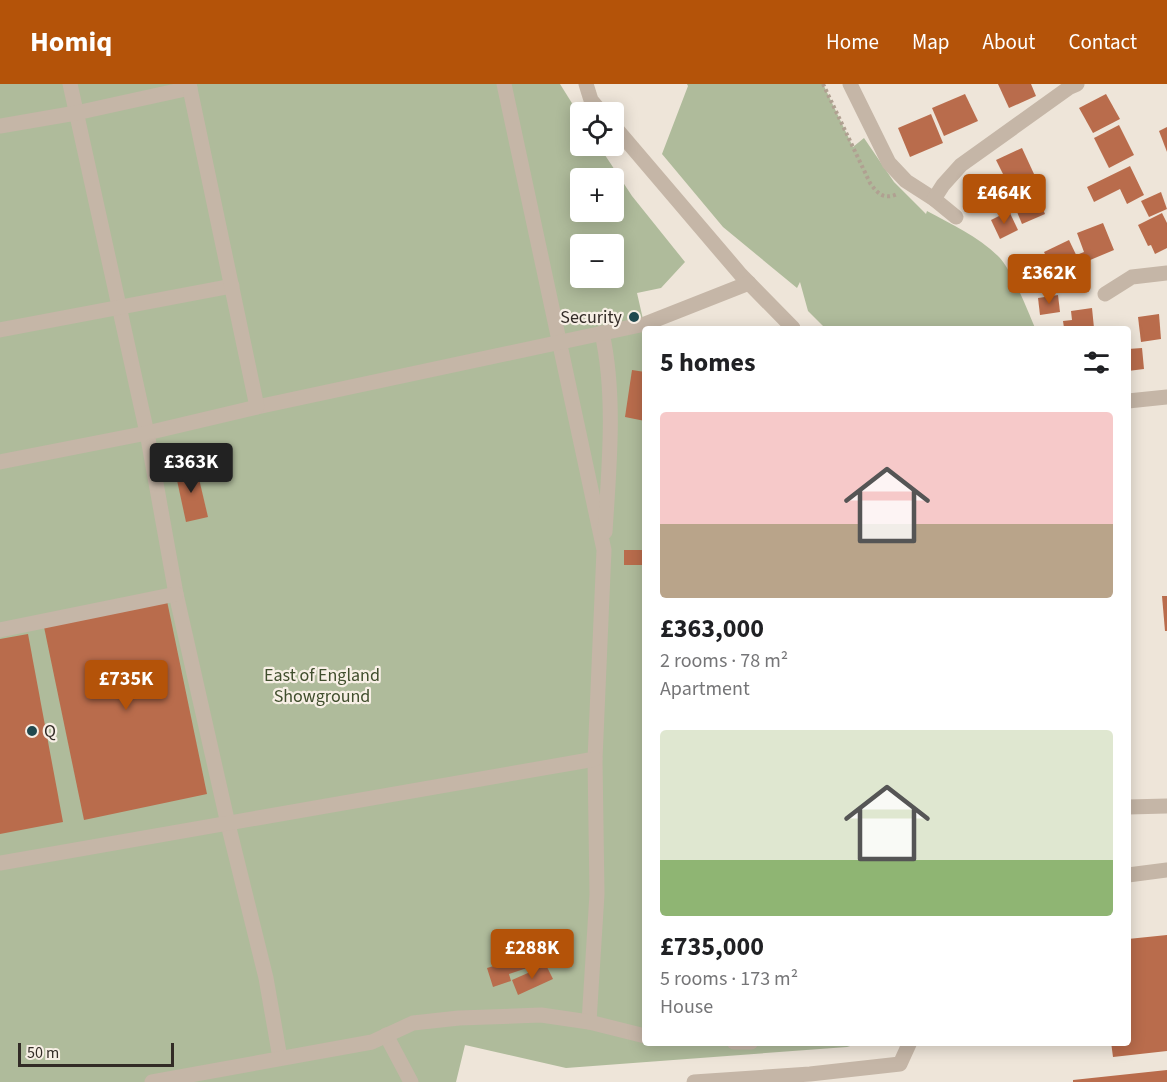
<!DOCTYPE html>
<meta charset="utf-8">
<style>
:root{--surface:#fff;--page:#f2f2f2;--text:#202124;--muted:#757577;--accent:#b45309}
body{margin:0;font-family:"Source Sans 3",sans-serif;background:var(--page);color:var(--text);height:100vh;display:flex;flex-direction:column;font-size:22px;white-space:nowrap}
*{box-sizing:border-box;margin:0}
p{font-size:20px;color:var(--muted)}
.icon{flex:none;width:33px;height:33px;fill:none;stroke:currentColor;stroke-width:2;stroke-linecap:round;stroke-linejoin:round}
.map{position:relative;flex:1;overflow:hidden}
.sheet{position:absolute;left:642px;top:242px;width:489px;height:720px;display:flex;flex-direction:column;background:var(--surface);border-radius:6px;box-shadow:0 3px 15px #0003}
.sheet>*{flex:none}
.tools{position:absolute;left:570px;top:18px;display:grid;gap:12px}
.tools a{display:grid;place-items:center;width:54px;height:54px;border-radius:6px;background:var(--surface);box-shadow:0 3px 15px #0003;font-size:30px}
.scale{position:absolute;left:18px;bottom:15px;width:156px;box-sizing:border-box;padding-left:6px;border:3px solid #322b26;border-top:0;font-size:16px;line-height:21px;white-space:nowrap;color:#322b26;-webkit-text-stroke:4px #f7efe5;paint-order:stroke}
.price{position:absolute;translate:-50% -51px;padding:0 14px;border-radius:6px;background:var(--accent);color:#fff;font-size:20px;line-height:39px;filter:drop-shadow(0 2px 3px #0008)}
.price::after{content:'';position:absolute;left:50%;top:36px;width:18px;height:14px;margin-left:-9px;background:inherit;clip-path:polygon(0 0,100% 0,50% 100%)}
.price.selected{background:#222;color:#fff}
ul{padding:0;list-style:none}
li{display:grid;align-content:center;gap:12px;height:318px;padding:0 18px}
li span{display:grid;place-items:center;height:186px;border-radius:6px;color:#555}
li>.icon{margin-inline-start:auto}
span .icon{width:108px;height:108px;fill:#fffc;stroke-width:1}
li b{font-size:26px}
h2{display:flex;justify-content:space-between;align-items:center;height:72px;padding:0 18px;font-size:26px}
header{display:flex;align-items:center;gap:36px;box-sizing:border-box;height:84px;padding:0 30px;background:var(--accent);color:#fff}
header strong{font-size:28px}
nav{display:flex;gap:33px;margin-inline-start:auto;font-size:21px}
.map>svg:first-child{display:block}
.green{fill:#afbb9b;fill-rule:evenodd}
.building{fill:#b96c4c}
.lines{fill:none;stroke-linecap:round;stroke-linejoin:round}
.path{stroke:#b0a091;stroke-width:4;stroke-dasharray:3 3;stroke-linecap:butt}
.minor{stroke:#c5b6a7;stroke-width:15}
.poi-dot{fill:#20494f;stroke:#f7efe5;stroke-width:2}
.labels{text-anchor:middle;stroke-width:4.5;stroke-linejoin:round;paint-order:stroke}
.poi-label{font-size:18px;fill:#322b26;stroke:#f7efe5;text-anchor:end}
.park-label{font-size:18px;fill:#404e2d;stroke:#f7efe5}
</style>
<header>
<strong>Homiq</strong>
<nav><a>Home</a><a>Map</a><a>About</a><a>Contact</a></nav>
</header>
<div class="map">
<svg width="1167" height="998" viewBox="0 0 1167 998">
<rect width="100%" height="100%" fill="#eee5d9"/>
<g class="green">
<path d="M0 0H560L580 32V62H599L632 112 685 178 661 204 637 209 645 244V958L860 959 847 963 566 984 465 961 456 998H0ZM580 94H614V128H580ZM580 160H614V194H580Z"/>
<path d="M687 0H823L853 63 864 54 894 98 926 130 927 127C951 140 979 153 999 173 1011 185 1028 227 1035 244H825L808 227 800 198 797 204 723 143 662 70 688 2Z"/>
</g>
<g class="building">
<polygon points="998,0 1031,0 1036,12 1009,24"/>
<polygon points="965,10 978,37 944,52 932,24"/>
<polygon points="1106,10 1120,35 1093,49 1079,24"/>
<polygon points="931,30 943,59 910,73 898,44"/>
<polygon points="1119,41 1134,71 1109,84 1094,54"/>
<polygon points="1167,43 1167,68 1159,47"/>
<polygon points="1022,64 1034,90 1009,102 996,76"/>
<polygon points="1130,82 1144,111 1127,120 1120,105 1094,118 1087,103"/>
<polygon points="1031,96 1045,130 1022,140 1008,106"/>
<polygon points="1161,108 1167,125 1149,133 1141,117"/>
<polygon points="1009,127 1018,146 1000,155 991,136"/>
<polygon points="1162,129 1167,139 1167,164 1155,170 1151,161 1148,162 1138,141"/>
<polygon points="1103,139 1114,166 1083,179 1079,170 1084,168 1077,149"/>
<polygon points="1069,156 1081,181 1056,193 1044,168"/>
<polygon points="1040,172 1053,196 1029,208 1016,184"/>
<polygon points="1058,211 1060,228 1040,231 1038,214"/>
<polygon points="1092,224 1094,244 1064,244 1063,237 1072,236 1071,227"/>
<polygon points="1159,230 1161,255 1141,258 1138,233"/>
<polygon points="1142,264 1144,285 1128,287 1128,265"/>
<polygon points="632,286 645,288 645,337 625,333"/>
<polygon points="196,382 208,433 186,438 175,387"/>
<rect x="624" y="466" width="19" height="15"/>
<polygon points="1162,512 1167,512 1167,547 1165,547"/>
<polygon points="167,517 207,710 84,736 44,543"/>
<polygon points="28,550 63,738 0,750 0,555"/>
<polygon points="1167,851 1167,967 1113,973 1111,958 1128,958 1128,855"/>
<polygon points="524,873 527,884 509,890 511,897 493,903 487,884"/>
<polygon points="546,881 553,895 518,911 512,896"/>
<polygon points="1167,986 1167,998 1073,998 1073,996"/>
</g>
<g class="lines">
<path class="path" d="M823 0 870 99C878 110 884 116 897 110"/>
<g class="minor">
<polyline points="70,0 147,349 176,510 228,740 266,894 280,974"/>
<polyline points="504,0 604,466 595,675 597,810 589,938"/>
<polyline points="586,0 591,16 601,28"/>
<polyline points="850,0 889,79 906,97 934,115 956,133"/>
<polyline points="0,42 76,29 190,4"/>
<polyline points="614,42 741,191 793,244"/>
<polyline points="934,115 943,101 961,81 1070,3 1077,0"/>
<polyline points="1105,210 1132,193 1167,189"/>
<polyline points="0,246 232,202"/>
<path d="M602 249C616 312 609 384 605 448"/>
<polyline points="1128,317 1167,313"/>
<polyline points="257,323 645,240 749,199"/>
<polyline points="0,378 147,349 257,323 189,0"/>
<polyline points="0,546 176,510"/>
<polyline points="1128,723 1167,722"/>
<polyline points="0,779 595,675"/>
<polyline points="1128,791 1167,786"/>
<polyline points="386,951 411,998"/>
<polyline points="734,958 751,958"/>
<polyline points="152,998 372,958 413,939 459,934 541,931 589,938 645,952"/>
<polyline points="694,998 810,990 900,980 910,958"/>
</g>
</g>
<g class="poi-dot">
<circle cx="634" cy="233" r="6"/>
<circle cx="32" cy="647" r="6"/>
</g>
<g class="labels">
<g class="poi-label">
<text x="622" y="239">Security</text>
<text x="44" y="653" text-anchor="start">Q</text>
</g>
<g class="park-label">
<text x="322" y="597">East of England<tspan x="322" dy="21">Showground</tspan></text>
</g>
</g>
</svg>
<div class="tools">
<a><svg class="icon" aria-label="locate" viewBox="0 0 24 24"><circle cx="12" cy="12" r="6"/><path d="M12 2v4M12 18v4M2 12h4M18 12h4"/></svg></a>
<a>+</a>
<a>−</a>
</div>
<div class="scale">50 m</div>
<b class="price" style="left:1004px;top:141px">£464K</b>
<b class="price" style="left:1049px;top:221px">£362K</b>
<b class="price selected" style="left:191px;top:410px">£363K</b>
<b class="price" style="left:126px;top:627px">£735K</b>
<b class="price" style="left:532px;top:896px">£288K</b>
<section class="sheet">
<h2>5 homes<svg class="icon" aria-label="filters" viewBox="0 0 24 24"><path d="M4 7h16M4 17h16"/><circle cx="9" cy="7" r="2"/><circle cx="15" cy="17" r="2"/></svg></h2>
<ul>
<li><span style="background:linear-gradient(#f6c9c9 60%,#b9a48a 0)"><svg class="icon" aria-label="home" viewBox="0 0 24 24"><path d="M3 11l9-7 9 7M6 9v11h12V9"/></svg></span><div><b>£363,000</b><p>2 rooms · 78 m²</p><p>Apartment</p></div></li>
<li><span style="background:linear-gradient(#dfe7d0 70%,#8fb573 0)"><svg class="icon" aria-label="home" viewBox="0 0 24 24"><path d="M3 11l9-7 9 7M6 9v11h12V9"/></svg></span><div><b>£735,000</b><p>5 rooms · 173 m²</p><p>House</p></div></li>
</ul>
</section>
</div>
